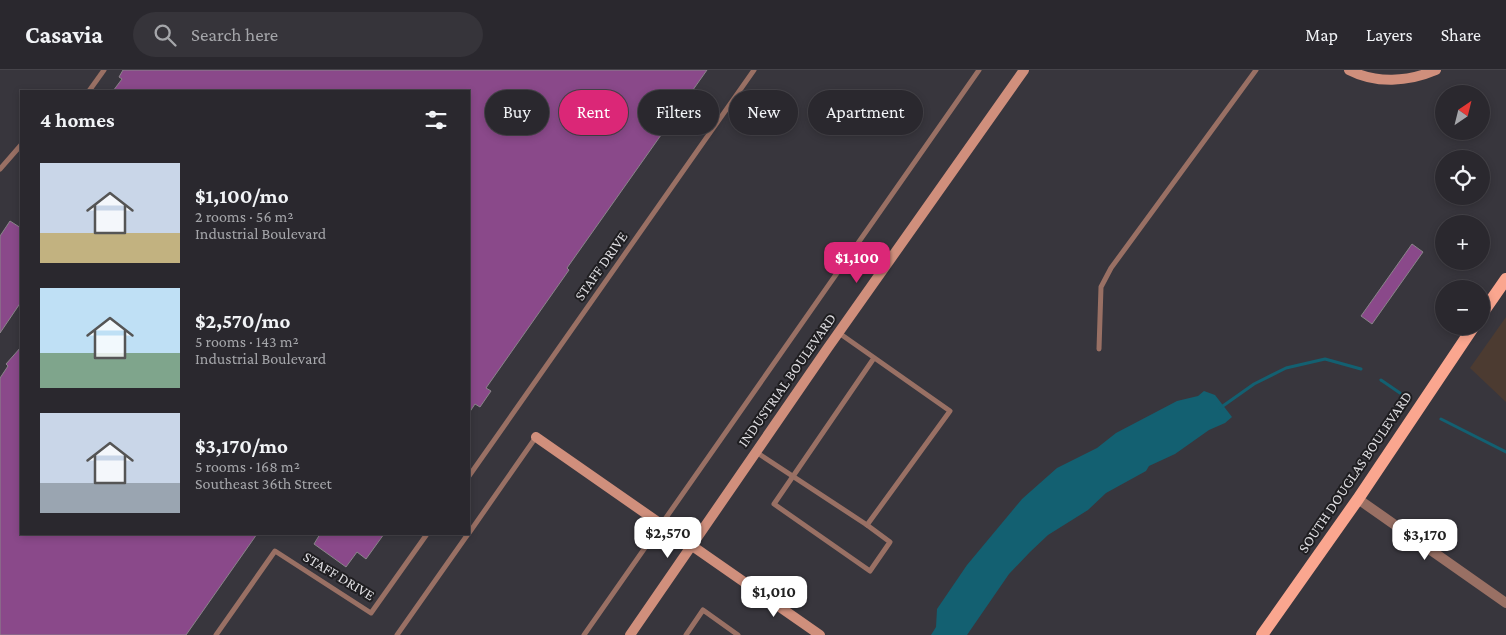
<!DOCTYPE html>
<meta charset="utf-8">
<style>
:root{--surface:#2a282e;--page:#36343a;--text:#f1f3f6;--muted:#a5a6aa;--line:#46444a;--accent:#db2777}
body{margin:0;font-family:"Crimson Pro",serif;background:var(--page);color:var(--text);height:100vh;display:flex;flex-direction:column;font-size:19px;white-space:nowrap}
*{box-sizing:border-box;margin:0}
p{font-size:16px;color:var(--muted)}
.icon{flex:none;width:28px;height:28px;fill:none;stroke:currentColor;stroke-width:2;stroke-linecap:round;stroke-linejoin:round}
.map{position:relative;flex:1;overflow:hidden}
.details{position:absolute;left:20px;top:20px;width:450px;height:445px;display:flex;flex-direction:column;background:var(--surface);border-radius:0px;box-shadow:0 2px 8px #0003,0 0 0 1px var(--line)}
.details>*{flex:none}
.hud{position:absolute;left:485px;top:20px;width:475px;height:45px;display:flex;gap:10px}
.needle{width:32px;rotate:35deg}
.controls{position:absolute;left:1435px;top:15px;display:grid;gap:10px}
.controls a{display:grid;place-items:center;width:55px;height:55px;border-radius:50%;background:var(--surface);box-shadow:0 2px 8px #0003,0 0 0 1px var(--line);font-size:25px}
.price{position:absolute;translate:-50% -42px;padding:0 11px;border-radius:10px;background:#fff;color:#222;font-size:16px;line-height:32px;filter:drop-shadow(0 1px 2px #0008)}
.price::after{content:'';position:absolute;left:50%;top:30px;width:15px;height:11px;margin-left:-8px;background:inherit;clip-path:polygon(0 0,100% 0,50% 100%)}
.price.active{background:var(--accent);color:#fff}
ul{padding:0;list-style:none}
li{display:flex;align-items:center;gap:15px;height:125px;padding:0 20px}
li span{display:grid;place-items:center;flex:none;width:140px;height:100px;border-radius:0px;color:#555}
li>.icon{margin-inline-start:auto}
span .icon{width:60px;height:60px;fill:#fffc;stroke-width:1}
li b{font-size:21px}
h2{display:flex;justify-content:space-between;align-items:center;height:60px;padding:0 20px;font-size:21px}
.pill{padding:0 18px;border-radius:22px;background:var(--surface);box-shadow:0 2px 8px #0003,0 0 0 1px var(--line);font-size:18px;line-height:45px}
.pill.active{background:var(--accent);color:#fff}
header{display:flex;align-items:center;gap:30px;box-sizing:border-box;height:70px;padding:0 25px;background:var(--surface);border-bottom:1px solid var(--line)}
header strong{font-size:24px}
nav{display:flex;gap:28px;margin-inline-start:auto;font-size:18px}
.search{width:350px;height:45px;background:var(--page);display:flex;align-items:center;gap:12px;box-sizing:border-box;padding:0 18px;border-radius:28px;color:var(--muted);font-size:19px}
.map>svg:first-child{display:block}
.commercial{fill:#4c3b31}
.water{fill:#136071}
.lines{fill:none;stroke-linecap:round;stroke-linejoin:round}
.stream{stroke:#136071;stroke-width:3}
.building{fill:#8a498a;stroke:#8a858a}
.lane{stroke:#997064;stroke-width:5}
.street{stroke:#997064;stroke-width:10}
.secondary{stroke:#d08f7c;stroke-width:10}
.primary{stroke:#faa68f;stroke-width:12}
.labels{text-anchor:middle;stroke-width:4;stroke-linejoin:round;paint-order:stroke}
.street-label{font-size:15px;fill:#dedde1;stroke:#1f1e21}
</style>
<header>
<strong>Casavia</strong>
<div class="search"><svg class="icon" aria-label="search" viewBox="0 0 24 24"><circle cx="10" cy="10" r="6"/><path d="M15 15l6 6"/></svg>Search here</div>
<nav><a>Map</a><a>Layers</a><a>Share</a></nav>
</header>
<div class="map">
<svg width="1506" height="565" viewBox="0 0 1506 565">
<rect width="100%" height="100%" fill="#38363d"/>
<polygon class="commercial" points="1506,247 1506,332 1470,298"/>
<polygon class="water" points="1204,321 1215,325 1232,347 1225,353 1209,360 1175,384 1149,396 1146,401 1106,423 1088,440 1048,465 1030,482 1009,504 967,565 931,565 936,557 937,539 967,495 1022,429 1057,398 1097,378 1116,363 1177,331 1198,326"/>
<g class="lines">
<g class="stream">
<polyline points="1381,310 1400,323"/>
<polyline points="1220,338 1254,314 1286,298 1325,289 1361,299"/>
<polyline points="1441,349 1506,382"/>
</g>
</g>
<g class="building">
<polygon points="123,0 707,0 567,198 569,200 486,318 491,321 480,337 475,334 469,343 469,21 113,21 122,9 119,7"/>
<polygon points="10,151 21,158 21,232 0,263 0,166"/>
<polygon points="1412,174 1423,182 1372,254 1361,246"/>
<polygon points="21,277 21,464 257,464 186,565 0,565 0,308 8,296 6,294"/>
<polygon points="320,464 384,464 366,489 357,482 346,497 314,474"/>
</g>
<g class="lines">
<g class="lane">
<polyline points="89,21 104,0"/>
<polyline points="0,99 21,75"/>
<polyline points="839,263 950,341 867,455 890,472 870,501 774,434 874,288"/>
<polyline points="1099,279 1101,217 1111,198 1256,0"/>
<polyline points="756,382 867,455"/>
<polyline points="469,406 754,0"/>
<polyline points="469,463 536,367"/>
<polyline points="216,565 275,481 371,543 427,464"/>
<polyline points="397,565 468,464"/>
<polyline points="584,565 979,0"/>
<polyline points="686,565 703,540 738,565"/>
</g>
<polyline class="street" points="1358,429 1506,533"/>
<g class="secondary">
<path d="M1349 0C1376 14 1408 12 1436 0"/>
<polyline points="536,367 820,565"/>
<polyline points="630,565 827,279 1024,0"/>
</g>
<g class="primary">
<polyline points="1481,245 1506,209"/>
<polyline points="1262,565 1358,429 1474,256"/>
</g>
</g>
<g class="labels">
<g class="street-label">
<text transform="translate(601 196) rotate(-55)" y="5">STAFF DRIVE</text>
<text transform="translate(787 310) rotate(-55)" y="5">INDUSTRIAL BOULEVARD</text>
<text transform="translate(1355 402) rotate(-56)" y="5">SOUTH DOUGLAS BOULEVARD</text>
<text transform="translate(339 506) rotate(31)" y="5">STAFF DRIVE</text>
</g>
</g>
</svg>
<div class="controls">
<a><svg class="needle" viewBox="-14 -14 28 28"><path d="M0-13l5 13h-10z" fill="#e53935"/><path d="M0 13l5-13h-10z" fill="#a5a6aa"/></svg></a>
<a><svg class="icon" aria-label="locate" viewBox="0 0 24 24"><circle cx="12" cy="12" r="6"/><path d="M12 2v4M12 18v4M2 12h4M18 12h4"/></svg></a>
<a>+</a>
<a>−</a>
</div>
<b class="price active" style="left:857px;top:214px">$1,100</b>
<b class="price" style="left:668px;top:489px">$2,570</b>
<b class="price" style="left:1425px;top:491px">$3,170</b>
<b class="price" style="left:774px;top:548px">$1,010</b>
<div class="hud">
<a class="pill">Buy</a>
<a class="pill active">Rent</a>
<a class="pill">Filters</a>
<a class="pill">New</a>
<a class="pill">Apartment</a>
</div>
<section class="details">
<h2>4 homes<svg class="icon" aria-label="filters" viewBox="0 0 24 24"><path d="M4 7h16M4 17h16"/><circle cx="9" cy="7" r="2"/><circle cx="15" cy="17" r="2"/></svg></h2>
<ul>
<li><span style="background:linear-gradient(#c9d6e8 70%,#c2b280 0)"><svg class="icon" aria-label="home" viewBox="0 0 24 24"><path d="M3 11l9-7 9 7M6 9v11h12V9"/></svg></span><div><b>$1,100/mo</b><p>2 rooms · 56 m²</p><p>Industrial Boulevard</p></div></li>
<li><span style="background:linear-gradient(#bfe0f5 65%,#7fa58c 0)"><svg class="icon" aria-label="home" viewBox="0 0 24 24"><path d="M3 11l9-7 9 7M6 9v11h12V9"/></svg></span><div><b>$2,570/mo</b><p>5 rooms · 143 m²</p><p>Industrial Boulevard</p></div></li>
<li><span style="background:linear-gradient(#c9d6e8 70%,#9aa5b1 0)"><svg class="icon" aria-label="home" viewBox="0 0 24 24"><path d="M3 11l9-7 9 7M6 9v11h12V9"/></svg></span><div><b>$3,170/mo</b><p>5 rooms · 168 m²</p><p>Southeast 36th Street</p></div></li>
</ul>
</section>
</div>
